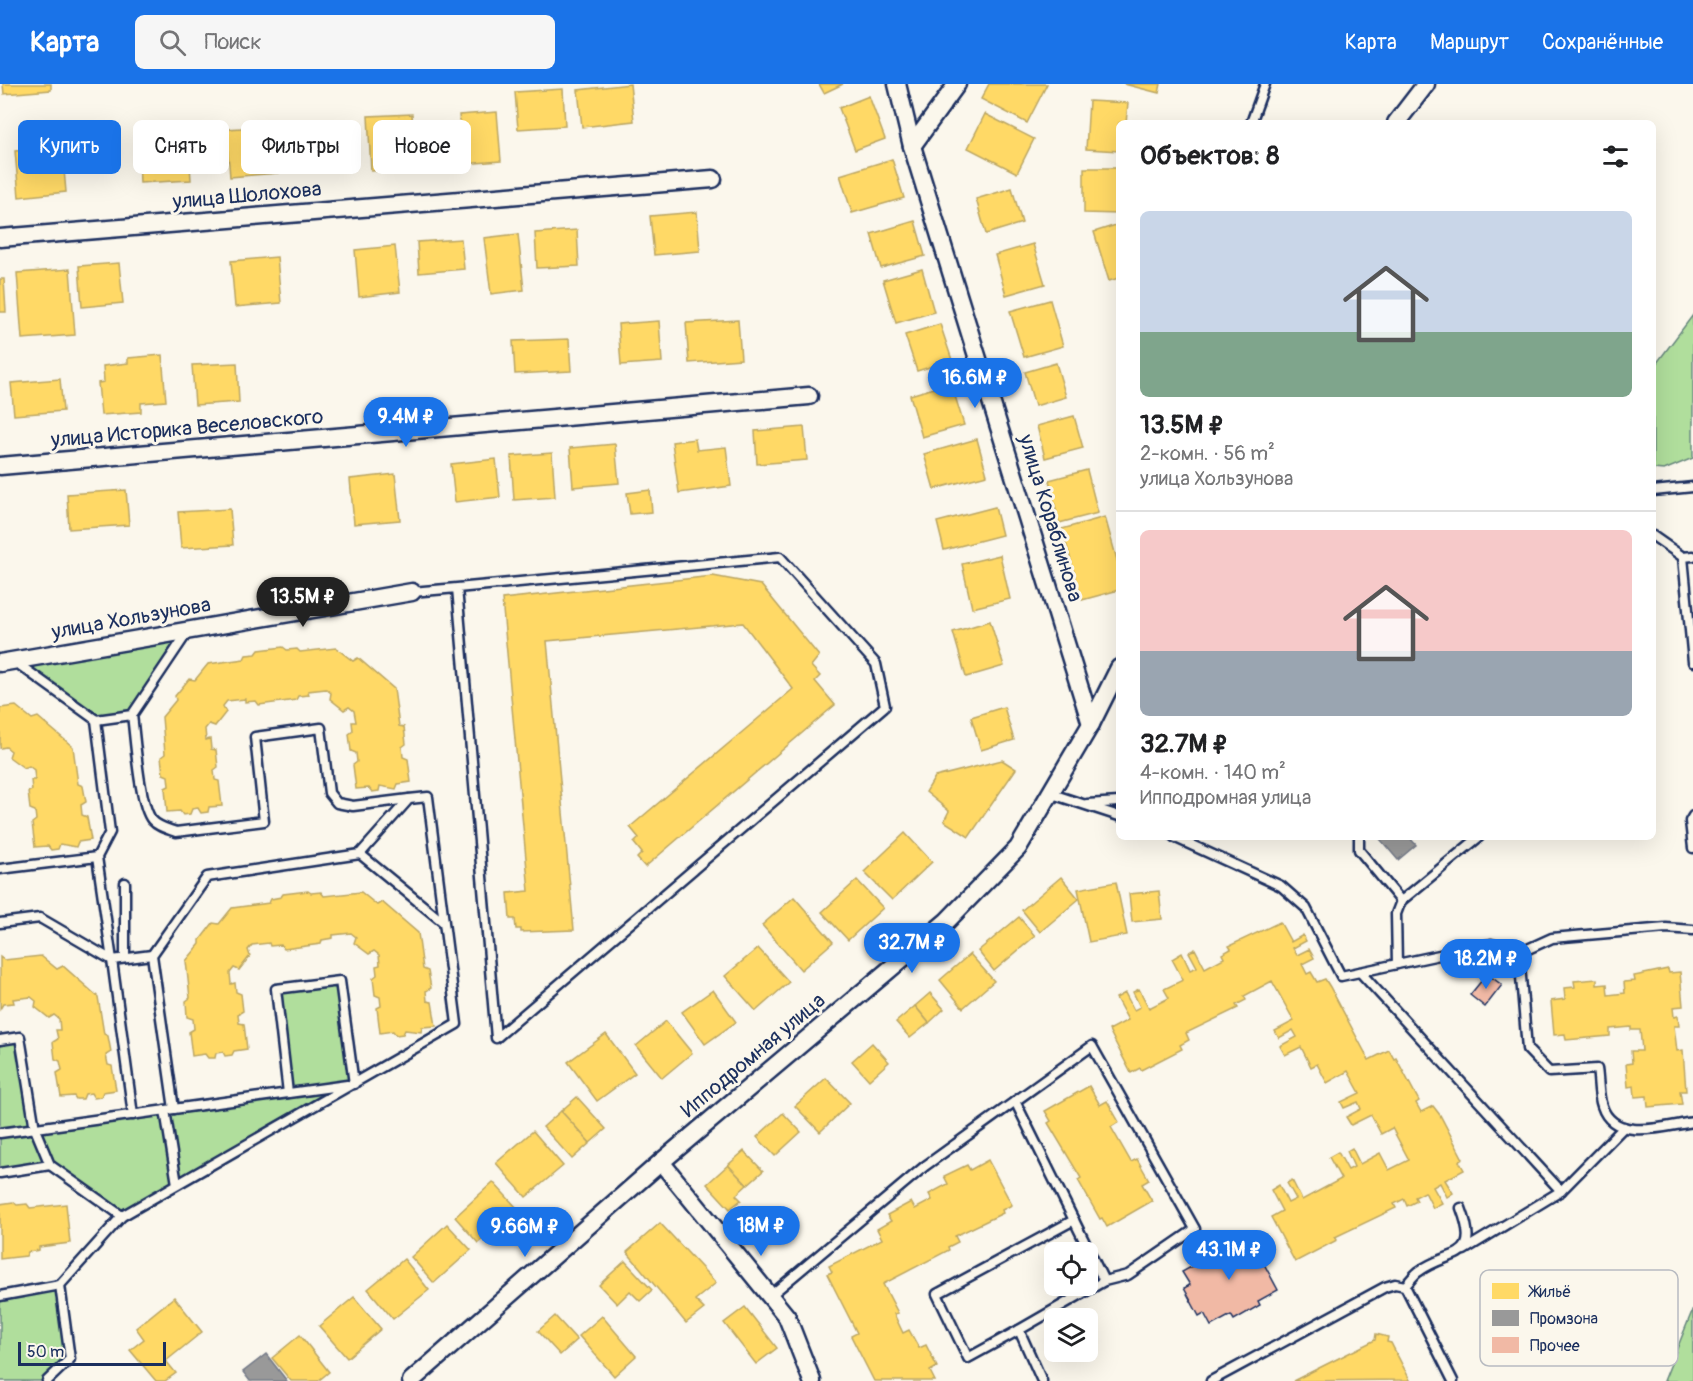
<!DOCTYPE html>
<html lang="ru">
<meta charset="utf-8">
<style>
:root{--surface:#fff;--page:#f6f6f6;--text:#202124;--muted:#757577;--line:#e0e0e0;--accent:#1a73e8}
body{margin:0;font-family:Pangolin,sans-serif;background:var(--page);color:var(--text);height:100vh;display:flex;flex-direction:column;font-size:22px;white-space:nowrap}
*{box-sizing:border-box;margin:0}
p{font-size:20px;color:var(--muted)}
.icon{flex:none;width:33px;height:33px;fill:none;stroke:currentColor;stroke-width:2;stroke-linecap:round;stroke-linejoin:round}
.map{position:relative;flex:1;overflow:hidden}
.sheet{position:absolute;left:1116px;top:36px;width:540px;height:720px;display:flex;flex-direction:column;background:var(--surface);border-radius:9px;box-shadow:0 6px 24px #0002}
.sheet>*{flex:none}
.banner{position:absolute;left:18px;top:36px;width:570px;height:54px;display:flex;gap:12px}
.fabs{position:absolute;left:1044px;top:1158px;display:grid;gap:12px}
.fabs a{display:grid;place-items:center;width:54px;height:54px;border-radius:9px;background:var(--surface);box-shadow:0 6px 24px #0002;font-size:30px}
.scale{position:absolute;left:18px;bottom:15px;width:148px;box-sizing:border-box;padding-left:6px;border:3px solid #1b2f5e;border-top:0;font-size:16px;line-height:21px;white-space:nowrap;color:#1b2f5e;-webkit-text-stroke:4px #fbf7ec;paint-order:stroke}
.price{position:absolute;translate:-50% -51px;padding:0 14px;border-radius:21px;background:var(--accent);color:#fff;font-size:20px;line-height:39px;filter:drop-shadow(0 2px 3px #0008)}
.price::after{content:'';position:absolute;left:50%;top:36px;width:18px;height:14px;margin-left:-9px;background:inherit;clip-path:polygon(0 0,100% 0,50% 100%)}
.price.selected{background:#222;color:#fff}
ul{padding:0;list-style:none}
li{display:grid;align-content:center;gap:12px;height:318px;padding:0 24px}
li+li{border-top:2px solid var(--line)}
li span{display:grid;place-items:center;height:186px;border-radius:9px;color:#555}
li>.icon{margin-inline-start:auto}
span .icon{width:108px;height:108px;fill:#fffc;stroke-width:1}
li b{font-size:26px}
h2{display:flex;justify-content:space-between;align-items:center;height:72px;padding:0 24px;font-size:26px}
.chip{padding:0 21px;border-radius:9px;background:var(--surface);box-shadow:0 6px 24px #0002;font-size:21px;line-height:54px}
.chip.selected{background:var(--accent);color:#fff}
header{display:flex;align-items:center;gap:36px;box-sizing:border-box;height:84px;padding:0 30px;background:var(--accent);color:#fff}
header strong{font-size:28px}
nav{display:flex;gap:33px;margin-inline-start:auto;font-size:21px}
.search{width:420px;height:54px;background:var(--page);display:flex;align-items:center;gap:15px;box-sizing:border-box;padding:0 21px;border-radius:9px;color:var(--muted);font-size:22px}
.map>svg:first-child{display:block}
.green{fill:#b0de9c;stroke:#66867d;stroke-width:1.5}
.homes{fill:#ffd966;stroke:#bba664;stroke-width:1.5}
.industry{fill:#999;stroke:#737987;stroke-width:1.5}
.building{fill:#f1b9a5;stroke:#1b2f5e;stroke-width:1.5}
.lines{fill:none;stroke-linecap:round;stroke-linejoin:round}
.service-casing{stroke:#1b2f5e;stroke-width:13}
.minor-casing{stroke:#1b2f5e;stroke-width:21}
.service{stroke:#fbf7ec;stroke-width:8}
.minor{stroke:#fbf7ec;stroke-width:16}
.labels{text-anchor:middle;stroke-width:6;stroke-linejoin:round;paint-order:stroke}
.street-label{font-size:21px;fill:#1b2f5e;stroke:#fbf7ec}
.key{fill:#fbf7ec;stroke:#b8bbc1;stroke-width:1.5}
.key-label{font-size:16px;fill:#1b2f5e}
</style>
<header>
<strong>Карта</strong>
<div class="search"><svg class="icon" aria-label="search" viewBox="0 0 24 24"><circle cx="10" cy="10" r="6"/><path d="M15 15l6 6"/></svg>Поиск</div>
<nav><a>Карта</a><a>Маршрут</a><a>Сохранённые</a></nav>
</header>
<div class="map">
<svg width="1693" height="1297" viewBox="0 0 1693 1297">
<rect width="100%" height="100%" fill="#fbf7ec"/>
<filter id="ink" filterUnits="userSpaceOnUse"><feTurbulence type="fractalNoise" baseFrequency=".0167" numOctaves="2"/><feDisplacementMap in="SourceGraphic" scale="12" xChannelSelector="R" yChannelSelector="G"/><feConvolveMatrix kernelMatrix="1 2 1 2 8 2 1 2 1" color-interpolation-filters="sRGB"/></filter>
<g filter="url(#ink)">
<g class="green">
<polygon points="1693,231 1693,374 1664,386 1653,385 1653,284"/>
<polygon points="189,546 132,631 96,636 14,577"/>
<polygon points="340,897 354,1000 122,1132 50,1081 0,1089 0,956 20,953 35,1044 288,1009 276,905"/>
<polygon points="60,1201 70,1275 47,1297 0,1297 0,1212"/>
<polygon points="1693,1225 1693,1297 1664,1297"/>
</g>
<g class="homes">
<polygon points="3,0 51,0 51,6 4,10"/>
<polygon points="630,0 634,37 582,43 578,6"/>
<polygon points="819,0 843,0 824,9"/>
<polygon points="989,0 1047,0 1027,39 981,15"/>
<polygon points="1124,0 1161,0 1159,9"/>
<polygon points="563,5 565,42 518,45 515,8"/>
<polygon points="869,12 885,55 855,66 839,24"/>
<polygon points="1089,17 1128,19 1126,39 1119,39 1119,67 1086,65"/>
<polygon points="497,28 501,77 463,80 459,31"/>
<polygon points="412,30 415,85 371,87 368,32"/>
<polygon points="985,30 1034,55 1017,89 968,64"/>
<polygon points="274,42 278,89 230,93 226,45"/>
<polygon points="188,50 191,96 140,99 138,54"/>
<polygon points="62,63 66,108 19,113 15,67"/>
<polygon points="892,75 904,114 852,129 840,91"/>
<polygon points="1084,84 1119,84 1119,130 1084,129"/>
<polygon points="1012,104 1022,139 986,150 976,115"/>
<polygon points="697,128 700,167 654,171 650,132"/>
<polygon points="915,137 925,172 881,184 871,150"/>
<polygon points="1119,140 1119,194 1109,197 1094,148"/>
<polygon points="577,146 579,182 537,184 535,149"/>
<polygon points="518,150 524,206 491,210 484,154"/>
<polygon points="461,155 464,185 419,189 417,158"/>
<polygon points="1033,160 1045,200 1006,211 995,171"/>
<polygon points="395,162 400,208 359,213 355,166"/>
<polygon points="277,173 281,219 235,223 231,177"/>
<polygon points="119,179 123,219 82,223 79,182"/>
<polygon points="70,185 75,251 22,255 17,189"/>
<polygon points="922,185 934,228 896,239 883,196"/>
<polygon points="0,195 4,195 6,228 0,228"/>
<polygon points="1050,216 1063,262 1024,273 1010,227"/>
<polygon points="738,236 741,275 689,279 686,239"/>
<polygon points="659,237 662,278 621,281 618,240"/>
<polygon points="940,240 952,276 917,287 905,251"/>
<polygon points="569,255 571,287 515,290 513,257"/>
<polygon points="162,271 166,317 141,319 141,328 101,331 98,299 104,298 103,282 128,279 128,274"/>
<polygon points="237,279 239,318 195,321 192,281"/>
<polygon points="1056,279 1066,313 1035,322 1025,288"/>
<polygon points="60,295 63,327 14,331 11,299"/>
<polygon points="951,299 964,341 922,353 910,311"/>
<polygon points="1074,332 1083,364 1045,374 1037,342"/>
<polygon points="804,343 807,376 757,380 755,347"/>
<polygon points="695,355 697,366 726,363 731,402 679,409 672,358"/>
<polygon points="977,355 987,391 934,405 924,370"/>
<polygon points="615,360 619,399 573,403 570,364"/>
<polygon points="552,369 555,413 514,416 511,372"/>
<polygon points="496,375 500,413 455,418 451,380"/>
<polygon points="1087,386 1098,429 1059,439 1049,396"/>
<polygon points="395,390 400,436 354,440 350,395"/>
<polygon points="126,406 129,441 69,445 67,410"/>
<polygon points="650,406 652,428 630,430 627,409"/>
<polygon points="995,423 1002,451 944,466 937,438"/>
<polygon points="230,425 233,461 181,464 178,428"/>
<polygon points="1105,433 1119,483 1119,506 1082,516 1062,445"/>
<polygon points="1000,471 1010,515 972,524 962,480"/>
<polygon points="713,492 761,501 819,572 811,582 820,592 815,597 835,621 645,783 637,774 642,769 634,759 639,754 630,743 793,605 743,539 547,557 574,846 521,848 521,845 516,845 515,835 510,835 508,809 529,807 502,515"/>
<polygon points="990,537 1004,582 966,593 953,548"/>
<polygon points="283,563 287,566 297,565 300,568 336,564 353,577 358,574 394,605 399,642 404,643 406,660 402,663 403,673 408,675 411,698 398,700 396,705 380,702 379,707 372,708 369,704 356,705 353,681 357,678 356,669 351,667 349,650 353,647 352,638 356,638 354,627 349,623 344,626 330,615 331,609 326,605 308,607 309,611 298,612 296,616 259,621 256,617 245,618 245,615 227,617 223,622 226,628 215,642 209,640 205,645 206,656 210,655 211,665 216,666 218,683 214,686 215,696 219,697 222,722 209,723 208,728 201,729 198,724 192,725 190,730 183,731 180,727 167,728 165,704 169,702 168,692 163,690 161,673 165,670 162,633 176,616 175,612 189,595 195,596 208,580 244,575 246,571 256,570 259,566"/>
<polygon points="16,622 32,635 38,633 73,663 78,700 83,702 86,718 81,721 82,731 87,733 91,756 78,758 76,763 60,760 58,765 51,766 48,762 35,763 32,739 36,736 35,727 30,725 28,708 32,706 31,696 35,696 34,686 29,682 24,684 9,673 11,667 6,663 0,664 0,624"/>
<polygon points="1004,623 1014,656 981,666 971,633"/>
<polygon points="1002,676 1016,685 969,753 944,737 949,727 926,708 935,693"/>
<polygon points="905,749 932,778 892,816 864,788"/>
<polygon points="1061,793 1079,815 1040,848 1022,826"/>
<polygon points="857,796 883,824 848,856 822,828"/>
<polygon points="1116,798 1127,851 1089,858 1078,805"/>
<polygon points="308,807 311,809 321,808 324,812 361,808 377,821 382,818 418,849 423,885 428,887 431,904 426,907 427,917 432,918 436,942 422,943 421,948 405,946 403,950 396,951 393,947 380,949 377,924 381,922 380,913 375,911 373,894 377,891 376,882 380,881 379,871 374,867 369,870 354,859 356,853 351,849 333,851 333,854 322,856 321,860 284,865 281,861 270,862 269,859 252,861 248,866 250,872 239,886 234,884 230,889 231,900 235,899 236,908 241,910 243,927 238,930 239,939 244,940 247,965 234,967 232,971 225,972 223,968 216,969 215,974 208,974 205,970 192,972 189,948 194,945 193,935 187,933 186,917 190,914 186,877 200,860 200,856 213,839 219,840 232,824 269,819 271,815 281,813 283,810"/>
<polygon points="1159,807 1162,835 1132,838 1129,810"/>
<polygon points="794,813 833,858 801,886 762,841"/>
<polygon points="1019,833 1035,852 994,887 978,867"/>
<polygon points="1280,838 1291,858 1303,851 1306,857 1293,864 1297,871 1309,865 1314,874 1302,880 1307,890 1311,888 1317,898 1325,895 1330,903 1369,976 1389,966 1394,975 1396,974 1419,1017 1416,1019 1421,1028 1433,1022 1440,1031 1463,1075 1459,1077 1464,1086 1445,1096 1453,1109 1447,1113 1440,1099 1433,1103 1442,1119 1433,1124 1425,1108 1415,1113 1417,1117 1407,1122 1404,1115 1394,1120 1396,1124 1335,1153 1337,1156 1295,1178 1271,1133 1282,1127 1271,1106 1279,1101 1288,1119 1296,1115 1287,1099 1292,1096 1302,1116 1341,1095 1329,1073 1338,1068 1348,1086 1354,1083 1347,1067 1352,1064 1360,1080 1380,1069 1389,1086 1409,1076 1392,1044 1381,1050 1371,1031 1351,1041 1346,1033 1361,1025 1358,1018 1344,1024 1341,1018 1360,1009 1348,987 1327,999 1317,980 1311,983 1301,963 1285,971 1280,962 1297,953 1293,946 1279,954 1275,947 1294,937 1272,897 1244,912 1246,916 1236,921 1238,924 1186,949 1189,956 1180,961 1182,965 1141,986 1140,984 1131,989 1109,946 1128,936 1116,914 1125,909 1134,926 1140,923 1133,908 1139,905 1149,924 1169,914 1164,905 1183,896 1172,875 1182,869 1190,886 1197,883 1189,868 1195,865 1205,884 1224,874 1222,870 1231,865 1229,862"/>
<polygon points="758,864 789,898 756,927 725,892"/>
<polygon points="970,870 994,897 963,924 940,896"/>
<polygon points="41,872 57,885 63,882 98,913 104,950 108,952 111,968 106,971 108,981 112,982 116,1006 103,1008 101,1013 94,1014 91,1009 85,1010 83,1015 76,1015 74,1012 61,1013 57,989 62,986 60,977 55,975 53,958 58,955 56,946 60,946 59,935 54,931 49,934 35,923 36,917 31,913 13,915 14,919 3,920 0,925 0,873 4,876"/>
<polygon points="1668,885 1669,889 1680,888 1683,922 1673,923 1674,933 1678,932 1679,942 1674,942 1677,967 1683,966 1686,1007 1680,1007 1682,1020 1648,1023 1647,1012 1635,1013 1634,1002 1628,1003 1626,980 1632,979 1631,967 1642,967 1640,946 1631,946 1631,943 1610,945 1610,952 1566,956 1565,950 1554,951 1551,917 1565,915 1564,904 1575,903 1574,897 1597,895 1597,901 1607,900 1608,911 1625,909 1624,898 1635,897 1634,892"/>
<polygon points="713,906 736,938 705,960 682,928"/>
<polygon points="930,909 944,925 929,939 915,922"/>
<polygon points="915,922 929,939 910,954 896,938"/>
<polygon points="666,937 692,969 662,994 636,962"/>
<polygon points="606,950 635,989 597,1017 568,978"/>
<polygon points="872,959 889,978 869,996 852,977"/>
<polygon points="826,994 850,1019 820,1048 795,1022"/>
<polygon points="1089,1002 1100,1021 1107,1017 1119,1038 1111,1043 1131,1078 1137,1075 1149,1096 1142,1100 1152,1117 1107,1143 1102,1134 1100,1135 1078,1096 1081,1094 1048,1039 1051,1037 1045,1027"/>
<polygon points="577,1013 606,1045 590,1059 561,1027"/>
<polygon points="561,1027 590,1059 572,1075 543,1043"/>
<polygon points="783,1029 801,1048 775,1072 757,1053"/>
<polygon points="533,1047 563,1082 526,1113 496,1079"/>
<polygon points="744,1067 763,1087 747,1101 728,1081"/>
<polygon points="988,1076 1012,1121 1002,1126 1003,1129 955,1152 958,1158 948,1163 949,1166 883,1200 898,1229 894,1230 903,1249 909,1246 919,1264 926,1261 937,1283 930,1287 935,1297 874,1297 851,1252 857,1249 827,1190 832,1188 829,1182 882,1155 877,1145 891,1137 887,1131 911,1118 915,1125 932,1116 929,1110 948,1100 944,1092 967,1081 970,1086"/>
<polygon points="728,1081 747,1101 736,1111 741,1116 730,1125 707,1100"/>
<polygon points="493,1098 517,1124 478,1159 455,1133"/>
<polygon points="13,1118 17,1121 27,1120 30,1124 66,1120 70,1159 39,1163 39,1166 28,1168 26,1172 0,1175 0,1120"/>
<polygon points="660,1139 716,1199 695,1216 704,1225 686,1239 627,1168"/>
<polygon points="447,1140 471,1166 434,1199 411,1173"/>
<polygon points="404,1175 429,1206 393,1235 368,1205"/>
<polygon points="625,1177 652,1206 640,1217 630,1207 617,1220 599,1201"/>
<polygon points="174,1213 202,1248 166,1277 176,1289 165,1297 156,1297 130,1266 144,1255 136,1244"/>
<polygon points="354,1213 381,1245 347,1274 319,1242"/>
<polygon points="745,1223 777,1264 756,1280 724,1239"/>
<polygon points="555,1232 577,1256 560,1271 538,1247"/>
<polygon points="602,1232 636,1272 614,1292 579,1252"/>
<polygon points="1376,1250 1388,1253 1387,1258 1391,1259 1410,1296 1293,1297 1375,1256"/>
<polygon points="300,1251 329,1288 318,1297 291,1297 272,1274"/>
</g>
<g class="industry">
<polygon points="1383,753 1409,753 1416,761 1398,776 1380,755"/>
<polygon points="266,1270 287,1297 250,1297 243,1288"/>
</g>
<g class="building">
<polygon points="1487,890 1502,901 1485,923 1470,911"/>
<polygon points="1249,1152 1278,1206 1258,1217 1260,1221 1234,1236 1231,1231 1211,1242 1204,1229 1199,1232 1184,1204 1190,1201 1182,1188 1202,1177 1199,1171 1226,1157 1229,1163"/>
</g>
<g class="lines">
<defs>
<g id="service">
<polyline points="1251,39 1265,0"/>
<polyline points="1653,407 1693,403"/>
<polyline points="1653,452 1683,473 1693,472"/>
<polyline points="1683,473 1693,578"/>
<polyline points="412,508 457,504 780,473 876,580 885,622 496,954 457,504"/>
<polyline points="14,577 96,636 132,631 187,549"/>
<path d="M132 631C135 652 139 721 152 736 158 743 168 745 176 748L264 737 255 653 321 644 329 709 337 719 353 722 409 715"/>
<polyline points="96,636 110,748 97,773 112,876 152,871"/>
<polyline points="1052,710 1119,732"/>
<polyline points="1087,720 1119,718"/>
<polyline points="1693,732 1690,737 1693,764"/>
<polyline points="1174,753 1281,802 1306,824 1341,892 1491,860 1519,869 1552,854 1666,844 1693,846"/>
<polyline points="1359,753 1359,766 1401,817"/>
<polyline points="360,770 443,838"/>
<polyline points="0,785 97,773"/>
<polyline points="0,839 40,834 112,876 133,1031"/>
<path d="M1519 869 1527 965 1549 988 1597 985C1599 996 1598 1011 1602 1022 1614 1059 1665 1042 1693 1038"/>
<polyline points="125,874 125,799"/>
<polyline points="1397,880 1396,830 1401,817 1479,753"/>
<polyline points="1360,888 1561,1107"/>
<polyline points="0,956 20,953 35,1045 50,1081 122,1132"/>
<polyline points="288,1009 276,905 340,897 354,1000"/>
<polyline points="1015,1017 1104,1197"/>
<polyline points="165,1026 177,1100"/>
<polyline points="0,1049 347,1001"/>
<polyline points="0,1089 50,1081"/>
<polyline points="1464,1166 1561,1107 1624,1043"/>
<path d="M1405 1202C1409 1198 1413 1192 1418 1188 1450 1164 1482 1180 1461 1124"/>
<polyline points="1405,1202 1453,1297"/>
<polyline points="0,1212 60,1201 122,1132 457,940 428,713 409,715 360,770 207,793 152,871 174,1025"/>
<polyline points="770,1212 925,1082 1092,962 1195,1145 1128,1191 1104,1197 1019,1246 1042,1297"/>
<polyline points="1019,1246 968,1274 937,1210 1074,1136"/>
<polyline points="47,1297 70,1275 60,1201"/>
<polyline points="1211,1297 1385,1203 1395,1200 1405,1202"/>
</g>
<g id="minor">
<polyline points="897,0 912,62 1091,640"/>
<polyline points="1396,39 1426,0"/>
<polyline points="912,62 957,0"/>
<polyline points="0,154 713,95"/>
<polyline points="0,382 809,312"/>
<polyline points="0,579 412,508"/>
<polyline points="661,1078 787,1233 812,1297"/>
<polyline points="411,1297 661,1078 947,837 1018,764 1091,640 1119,584"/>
</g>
</defs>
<use href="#service" class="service-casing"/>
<use href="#minor" class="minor-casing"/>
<use href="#service" class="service"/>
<use href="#minor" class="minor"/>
</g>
</g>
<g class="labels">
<g class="street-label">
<text transform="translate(247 111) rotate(-5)" y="7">улица Шолохова</text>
<text transform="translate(187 344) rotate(-5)" y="7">улица Историка Веселовского</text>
<text transform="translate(1051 434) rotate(73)" y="7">улица Кораблинова</text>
<text transform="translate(131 534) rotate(-10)" y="7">улица Хользунова</text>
<text transform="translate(753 971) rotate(-40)" y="7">Ипподромная улица</text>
</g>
</g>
<rect x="1480" y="1186" width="198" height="96" rx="9" class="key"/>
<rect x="1492" y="1199" width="27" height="16" fill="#ffd966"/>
<rect x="1492" y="1226" width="27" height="16" fill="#999"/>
<rect x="1492" y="1253" width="27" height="16" fill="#f1b9a5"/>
<g class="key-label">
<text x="1530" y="1213">Жильё</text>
<text x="1530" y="1240">Промзона</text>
<text x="1530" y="1267">Прочее</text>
</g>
</svg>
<div class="fabs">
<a><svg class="icon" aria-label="locate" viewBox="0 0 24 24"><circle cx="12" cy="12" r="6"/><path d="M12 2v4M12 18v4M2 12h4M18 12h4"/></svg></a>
<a><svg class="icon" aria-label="layers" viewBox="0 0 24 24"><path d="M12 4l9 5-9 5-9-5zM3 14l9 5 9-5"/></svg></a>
</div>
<div class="scale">50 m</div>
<b class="price" style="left:975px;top:325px">16.6M ₽</b>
<b class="price" style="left:406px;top:364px">9.4M ₽</b>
<b class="price selected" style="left:303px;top:544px">13.5M ₽</b>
<b class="price" style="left:912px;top:890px">32.7M ₽</b>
<b class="price" style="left:1486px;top:906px">18.2M ₽</b>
<b class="price" style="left:761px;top:1173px">18M ₽</b>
<b class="price" style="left:525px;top:1174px">9.66M ₽</b>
<b class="price" style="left:1229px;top:1197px">43.1M ₽</b>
<div class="banner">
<a class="chip selected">Купить</a>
<a class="chip">Снять</a>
<a class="chip">Фильтры</a>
<a class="chip">Новое</a>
</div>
<section class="sheet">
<h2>Объектов: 8<svg class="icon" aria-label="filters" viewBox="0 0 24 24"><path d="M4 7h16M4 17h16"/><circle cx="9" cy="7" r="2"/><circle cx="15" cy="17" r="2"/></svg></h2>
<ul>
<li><span style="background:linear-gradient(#c9d6e8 65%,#7fa58c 0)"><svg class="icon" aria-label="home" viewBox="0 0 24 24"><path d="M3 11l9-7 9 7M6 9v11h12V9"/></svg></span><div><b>13.5M ₽</b><p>2-комн. · 56 m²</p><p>улица Хользунова</p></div></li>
<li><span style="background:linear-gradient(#f6c9c9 65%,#9aa5b1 0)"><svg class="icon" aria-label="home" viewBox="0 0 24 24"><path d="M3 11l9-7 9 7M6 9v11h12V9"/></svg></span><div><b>32.7M ₽</b><p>4-комн. · 140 m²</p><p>Ипподромная улица</p></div></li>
</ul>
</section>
</div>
